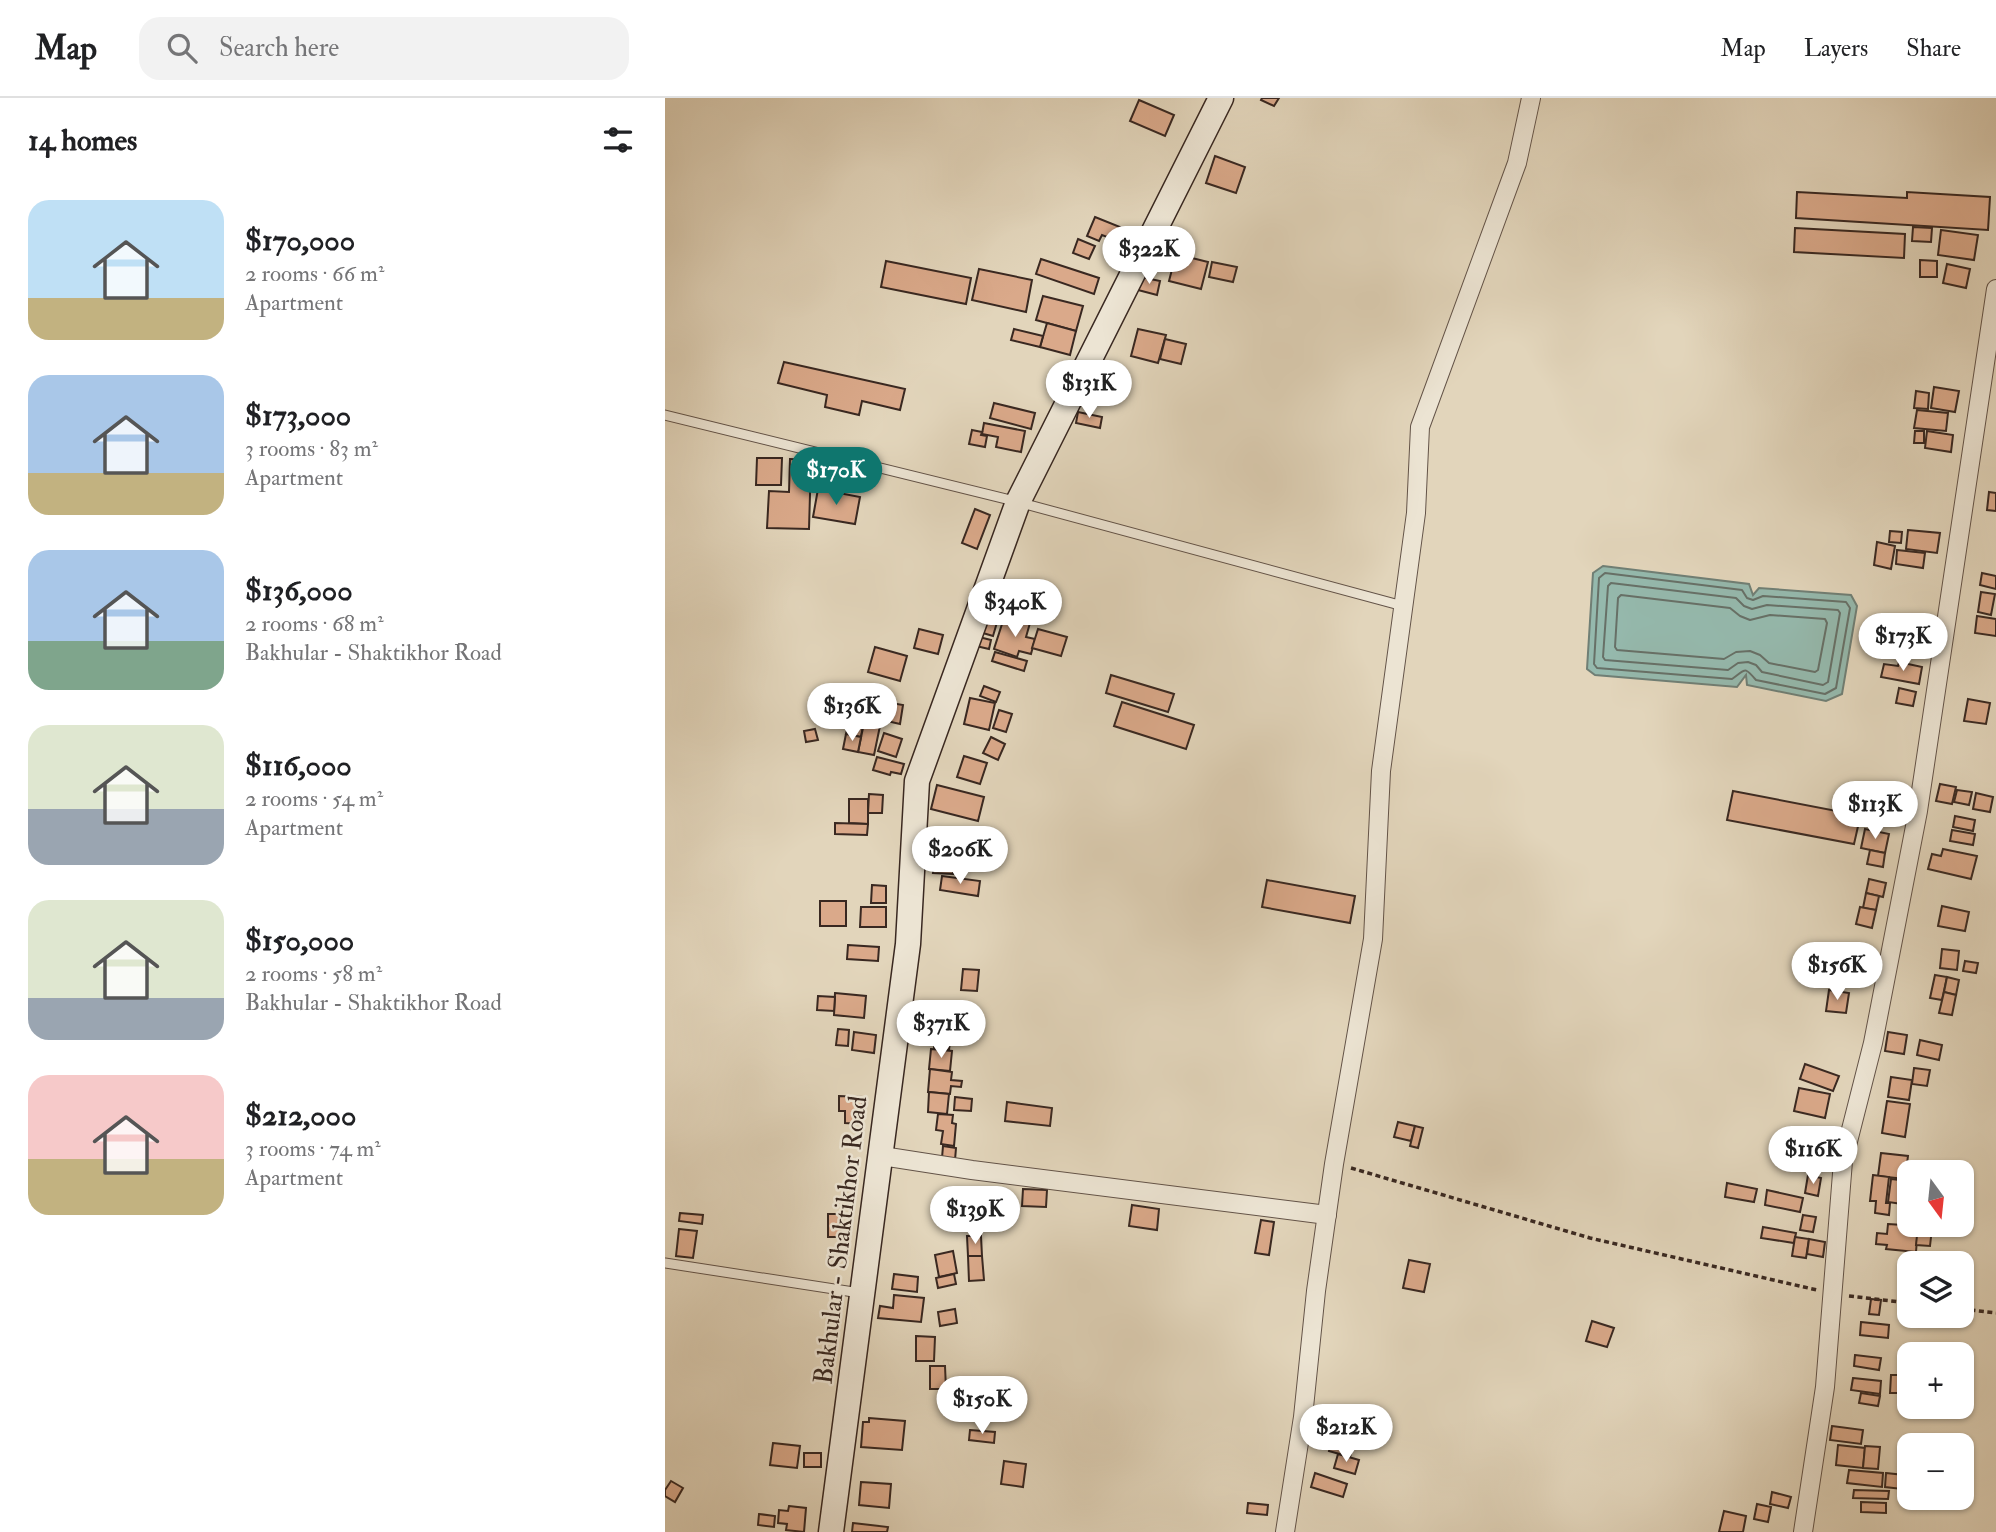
<!DOCTYPE html>
<meta charset="utf-8">
<style>
:root{--surface:#fff;--page:#f2f2f2;--text:#202124;--muted:#757577;--line:#e0e0e0;--accent:#0f766e}
body{margin:0;font-family:"IM FELL Double Pica",serif;background:var(--page);color:var(--text);height:100vh;display:flex;flex-direction:column;font-size:26px;white-space:nowrap}
*{box-sizing:border-box;margin:0}
p{font-size:23px;color:var(--muted)}
.icon{flex:none;width:38px;height:38px;fill:none;stroke:currentColor;stroke-width:2;stroke-linecap:round;stroke-linejoin:round}
.map{position:relative;flex:1;overflow:hidden}
.side{display:flex;flex-direction:column;background:var(--surface);width:665px}
.side>*{flex:none}
.needle{width:46px;rotate:165deg}
.tools{position:absolute;left:1232px;top:1062px;display:grid;gap:14px}
.tools a{display:grid;place-items:center;width:77px;height:77px;border-radius:14px;background:var(--surface);box-shadow:0 2px 5px #0004;font-size:35px}
.price{position:absolute;translate:-50% -60px;padding:0 16px;border-radius:24px;background:#fff;color:#222;font-size:23px;line-height:46px;filter:drop-shadow(0 2px 4px #0008)}
.price::after{content:'';position:absolute;left:50%;top:42px;width:21px;height:16px;margin-left:-10px;background:inherit;clip-path:polygon(0 0,100% 0,50% 100%)}
.price.current{background:var(--accent);color:#fff}
ul{padding:0;list-style:none}
li{display:flex;align-items:center;gap:21px;height:175px;padding:0 28px}
li span{display:grid;place-items:center;flex:none;width:196px;height:140px;border-radius:21px;color:#555}
li>.icon{margin-inline-start:auto}
span .icon{width:84px;height:84px;fill:#fffc;stroke-width:1}
li b{font-size:30px}
h2{display:flex;justify-content:space-between;align-items:center;height:84px;padding:0 28px;font-size:30px}
header{display:flex;align-items:center;gap:42px;box-sizing:border-box;height:98px;padding:0 35px;background:var(--surface);border-bottom:2px solid var(--line)}
header strong{font-size:33px}
nav{display:flex;gap:38px;margin-inline-start:auto;font-size:24px}
.search{width:490px;height:63px;background:var(--page);display:flex;align-items:center;gap:18px;box-sizing:border-box;padding:0 24px;border-radius:21px;color:var(--muted);font-size:26px}
main{display:flex;flex:1;min-height:0}
.map>svg:first-child{display:block}
.water{fill:#95b9ad;stroke:#707f75;stroke-width:2}
.lines{fill:none;stroke-linecap:round;stroke-linejoin:round}
.shore{stroke:#677067;stroke-width:2}
.building{fill:#daa98a;stroke:#392821;stroke-width:2}
.lane-casing{stroke:#635348;stroke-width:11}
.street-casing{stroke:#635348;stroke-width:20}
.secondary-casing{stroke:#392821;stroke-width:27}
.path{stroke:#392821;stroke-width:3.5;stroke-dasharray:5 3.5;stroke-linecap:butt}
.lane{stroke:#ece4d3;stroke-width:9}
.street{stroke:#ece4d3;stroke-width:18}
.secondary{stroke:#ece4d3;stroke-width:24}
.labels{text-anchor:middle;stroke-width:5;stroke-linejoin:round;paint-order:stroke}
.street-label{font-size:26px;fill:#392821;stroke:#ece4d3}
</style>
<header>
<strong>Map</strong>
<div class="search"><svg class="icon" aria-label="search" viewBox="0 0 24 24"><circle cx="10" cy="10" r="6"/><path d="M15 15l6 6"/></svg>Search here</div>
<nav><a>Map</a><a>Layers</a><a>Share</a></nav>
</header>
<main>
<section class="side">
<h2>14 homes<svg class="icon" aria-label="filters" viewBox="0 0 24 24"><path d="M4 7h16M4 17h16"/><circle cx="9" cy="7" r="2"/><circle cx="15" cy="17" r="2"/></svg></h2>
<ul>
<li><span style="background:linear-gradient(#bfe0f5 70%,#c2b280 0)"><svg class="icon" aria-label="home" viewBox="0 0 24 24"><path d="M3 11l9-7 9 7M6 9v11h12V9"/></svg></span><div><b>$170,000</b><p>2 rooms · 66 m²</p><p>Apartment</p></div></li>
<li><span style="background:linear-gradient(#a9c7e8 70%,#c2b280 0)"><svg class="icon" aria-label="home" viewBox="0 0 24 24"><path d="M3 11l9-7 9 7M6 9v11h12V9"/></svg></span><div><b>$173,000</b><p>3 rooms · 83 m²</p><p>Apartment</p></div></li>
<li><span style="background:linear-gradient(#a9c7e8 65%,#7fa58c 0)"><svg class="icon" aria-label="home" viewBox="0 0 24 24"><path d="M3 11l9-7 9 7M6 9v11h12V9"/></svg></span><div><b>$136,000</b><p>2 rooms · 68 m²</p><p>Bakhular - Shaktikhor Road</p></div></li>
<li><span style="background:linear-gradient(#dfe7d0 60%,#9aa5b1 0)"><svg class="icon" aria-label="home" viewBox="0 0 24 24"><path d="M3 11l9-7 9 7M6 9v11h12V9"/></svg></span><div><b>$116,000</b><p>2 rooms · 54 m²</p><p>Apartment</p></div></li>
<li><span style="background:linear-gradient(#dfe7d0 70%,#9aa5b1 0)"><svg class="icon" aria-label="home" viewBox="0 0 24 24"><path d="M3 11l9-7 9 7M6 9v11h12V9"/></svg></span><div><b>$150,000</b><p>2 rooms · 58 m²</p><p>Bakhular - Shaktikhor Road</p></div></li>
<li><span style="background:linear-gradient(#f6c9c9 60%,#c2b280 0)"><svg class="icon" aria-label="home" viewBox="0 0 24 24"><path d="M3 11l9-7 9 7M6 9v11h12V9"/></svg></span><div><b>$212,000</b><p>3 rooms · 74 m²</p><p>Apartment</p></div></li>
</ul>
</section>
<div class="map">
<svg width="1331" height="1434" viewBox="0 0 1331 1434">
<rect width="100%" height="100%" fill="#e2d5bb"/>
<filter id="stains"><feTurbulence type="fractalNoise" baseFrequency=".00286" numOctaves="4"/><feColorMatrix values="0 0 0 0 .2 0 0 0 0 .09 0 0 0 0 .02 0 0 0 .5 -.17"/></filter>
<radialGradient id="worn" r=".72"><stop offset=".6" stop-color="#630" stop-opacity="0"/><stop offset="1" stop-color="#630" stop-opacity=".3"/></radialGradient>
<polygon class="water" points="938,468 1084,486 1088,497 1094,490 1186,497 1192,508 1177,596 1161,603 1082,587 1081,577 1072,589 930,577 922,571 928,475"/>
<g class="lines">
<g class="shore">
<path d="M940 475 1077 492 1082 500 1088 502 1098 498 1181 504 1185 510 1171 590 1160 596 1091 582C1079 568 1081 571 1067 581L932 570 929 566 934 480Z"/>
<polygon points="946,485 1071,500 1079,508 1087,511 1102,507 1173,512 1175,515 1163,584 1158,587 1097,574 1091,567 1083,564 1073,565 1063,572 940,562 938,559 943,488"/>
<polygon points="956,497 1065,510 1075,518 1085,522 1105,517 1160,521 1162,525 1153,572 1150,574 1104,565 1095,557 1085,553 1071,554 1059,561 952,552 950,549 953,500"/>
</g>
</g>
<g class="building">
<polygon points="597,0 614,0 609,8 596,2"/>
<polygon points="474,2 509,17 500,38 465,23"/>
<polygon points="550,58 580,69 571,95 541,85"/>
<polygon points="1132,94 1242,100 1242,94 1325,99 1323,132 1131,120"/>
<polygon points="430,119 455,129 450,142 437,137 434,143 422,138"/>
<polygon points="1248,129 1267,130 1266,144 1247,143"/>
<polygon points="1130,130 1240,136 1239,160 1129,154"/>
<polygon points="1276,132 1313,137 1309,162 1273,157"/>
<polygon points="413,141 430,148 424,161 408,155"/>
<polygon points="511,156 543,164 536,191 504,183"/>
<polygon points="376,161 434,180 429,196 371,176"/>
<polygon points="1255,162 1272,163 1272,179 1255,179"/>
<polygon points="221,163 306,180 301,206 216,189"/>
<polygon points="547,164 572,169 568,184 544,179"/>
<polygon points="1282,166 1305,171 1301,190 1278,185"/>
<polygon points="314,171 367,182 361,214 307,202"/>
<polygon points="476,179 495,183 492,197 473,192"/>
<polygon points="378,198 418,208 411,233 371,222"/>
<polygon points="382,225 411,233 405,257 375,249"/>
<polygon points="349,231 378,238 375,249 346,242"/>
<polygon points="473,231 501,237 493,265 466,258"/>
<polygon points="500,241 521,246 516,266 495,261"/>
<polygon points="119,264 240,291 235,312 197,303 194,317 160,309 162,297 113,285"/>
<polygon points="1269,289 1294,293 1290,314 1266,310"/>
<polygon points="1251,293 1264,295 1263,311 1249,310"/>
<polygon points="329,305 370,315 366,331 325,320"/>
<polygon points="1252,312 1283,315 1281,333 1249,330"/>
<polygon points="413,314 437,319 435,330 411,325"/>
<polygon points="319,325 360,333 356,354 331,349 333,339 317,336"/>
<polygon points="307,332 317,334 316,337 322,338 320,349 304,346"/>
<polygon points="1250,333 1259,333 1259,345 1249,345"/>
<polygon points="1262,333 1288,337 1286,354 1260,350"/>
<polygon points="92,360 117,360 116,387 91,387"/>
<polygon points="125,361 146,362 144,431 102,430 104,393 124,394"/>
<polygon points="153,391 195,399 190,426 148,419"/>
<polygon points="1324,394 1331,395 1331,413 1322,412"/>
<polygon points="310,411 325,417 312,451 297,445"/>
<polygon points="1243,432 1275,435 1272,455 1241,451"/>
<polygon points="1225,433 1237,434 1236,445 1224,444"/>
<polygon points="1212,444 1230,448 1226,471 1209,467"/>
<polygon points="1232,452 1260,455 1258,470 1231,466"/>
<polygon points="1317,475 1331,478 1331,491 1315,487"/>
<polygon points="1316,494 1330,496 1326,517 1313,514"/>
<polygon points="323,518 333,521 328,538 318,535"/>
<polygon points="1312,518 1331,521 1331,538 1310,535"/>
<polygon points="352,521 365,525 361,539 370,541 366,556 354,553 352,559 329,551 338,523 350,526"/>
<polygon points="254,531 278,537 273,556 249,550"/>
<polygon points="373,531 402,539 396,558 367,550"/>
<polygon points="314,539 326,542 324,551 311,548"/>
<polygon points="210,549 242,558 235,583 203,574"/>
<polygon points="330,554 362,563 359,573 327,563"/>
<polygon points="1234,564 1257,569 1254,586 1216,579 1219,566 1233,568"/>
<polygon points="446,577 509,596 503,614 441,595"/>
<polygon points="319,588 335,594 331,604 315,598"/>
<polygon points="1234,590 1251,594 1248,608 1231,605"/>
<polygon points="305,600 330,605 324,632 299,626"/>
<polygon points="1303,601 1325,605 1321,626 1299,623"/>
<polygon points="457,604 529,627 521,651 449,628"/>
<polygon points="226,605 238,607 235,626 222,623"/>
<polygon points="334,612 347,616 341,634 328,630"/>
<polygon points="185,620 199,623 196,639 181,636"/>
<polygon points="200,620 216,623 209,657 193,654"/>
<polygon points="150,631 153,642 141,644 139,633"/>
<polygon points="219,635 237,641 231,659 213,653"/>
<polygon points="181,636 196,639 193,654 178,651"/>
<polygon points="326,639 340,646 333,662 318,655"/>
<polygon points="299,658 322,665 315,686 292,679"/>
<polygon points="212,659 239,666 236,676 226,674 225,677 208,672"/>
<polygon points="1275,686 1291,689 1287,706 1271,703"/>
<polygon points="272,687 319,699 313,723 266,711"/>
<polygon points="1292,692 1307,694 1304,707 1289,704"/>
<polygon points="1068,693 1182,715 1181,721 1194,724 1189,746 1062,722"/>
<polygon points="1311,695 1328,699 1325,714 1308,711"/>
<polygon points="204,696 218,697 217,715 203,715"/>
<polygon points="184,701 203,701 203,726 184,725"/>
<polygon points="1290,718 1310,722 1308,733 1288,729"/>
<polygon points="170,725 203,726 202,737 170,736"/>
<polygon points="277,729 300,731 297,759 275,757"/>
<polygon points="1200,731 1224,736 1220,755 1196,750"/>
<polygon points="1287,732 1310,736 1308,747 1285,743"/>
<polygon points="1278,751 1312,758 1306,781 1263,771 1267,756 1276,758"/>
<polygon points="1205,752 1220,755 1218,769 1202,766"/>
<polygon points="270,758 289,760 288,776 268,775"/>
<polygon points="277,778 315,783 313,798 275,792"/>
<polygon points="1204,781 1221,785 1218,799 1201,795"/>
<polygon points="602,782 690,798 685,825 597,809"/>
<polygon points="207,787 221,788 221,805 206,805"/>
<polygon points="1201,795 1214,798 1211,812 1198,810"/>
<rect x="155" y="803" width="26" height="25"/>
<polygon points="1277,808 1304,814 1300,833 1273,828"/>
<polygon points="196,809 221,809 221,829 195,829"/>
<polygon points="1195,809 1211,812 1207,830 1191,826"/>
<polygon points="183,847 214,849 213,863 182,861"/>
<polygon points="1277,851 1294,853 1292,872 1275,870"/>
<polygon points="1156,854 1180,859 1178,870 1187,872 1185,883 1165,878 1162,888 1149,885"/>
<polygon points="1300,863 1313,865 1311,875 1298,873"/>
<polygon points="298,871 314,872 312,893 296,892"/>
<polygon points="1270,877 1282,879 1277,902 1265,900"/>
<polygon points="1282,879 1294,882 1291,897 1279,894"/>
<polygon points="1164,892 1184,895 1181,915 1161,913"/>
<polygon points="1279,894 1291,897 1287,917 1274,915"/>
<polygon points="170,895 201,898 199,920 169,917"/>
<polygon points="153,898 170,899 169,913 152,912"/>
<polygon points="289,908 290,922 271,923 270,909"/>
<polygon points="290,922 290,930 272,932 271,923"/>
<polygon points="173,931 184,932 183,948 171,947"/>
<polygon points="264,932 286,934 284,952 269,950 270,942 263,941"/>
<polygon points="189,934 211,937 209,955 187,952"/>
<polygon points="1223,934 1242,937 1239,956 1220,953"/>
<polygon points="1255,942 1277,947 1274,962 1252,957"/>
<polygon points="266,951 287,953 285,973 264,971"/>
<polygon points="1140,966 1174,978 1168,993 1135,981"/>
<polygon points="1249,970 1265,972 1262,988 1247,986"/>
<polygon points="265,971 287,974 286,982 297,983 296,989 286,988 285,996 263,994"/>
<polygon points="1226,979 1247,982 1244,1002 1223,999"/>
<polygon points="1134,990 1165,996 1160,1020 1129,1013"/>
<polygon points="264,994 284,996 282,1016 263,1014"/>
<polygon points="174,998 197,999 197,1026 180,1025 180,1013 174,1013"/>
<polygon points="290,999 307,1001 306,1013 289,1012"/>
<polygon points="1222,1003 1245,1006 1240,1039 1217,1035"/>
<polygon points="342,1004 387,1010 385,1028 340,1023"/>
<polygon points="273,1016 288,1017 287,1025 291,1026 289,1048 276,1046 278,1033 271,1032"/>
<polygon points="733,1024 750,1028 746,1043 729,1039"/>
<polygon points="750,1028 758,1030 753,1050 745,1048"/>
<polygon points="1125,1030 1134,1032 1127,1053 1119,1050"/>
<polygon points="1136,1032 1160,1038 1155,1060 1131,1054"/>
<polygon points="278,1048 291,1050 290,1062 277,1060"/>
<polygon points="1216,1055 1243,1058 1240,1081 1213,1078"/>
<polygon points="1143,1077 1156,1080 1153,1098 1140,1095"/>
<polygon points="1208,1077 1224,1079 1221,1105 1225,1105 1224,1117 1210,1115 1211,1103 1205,1103"/>
<polygon points="1226,1081 1244,1083 1244,1107 1223,1104"/>
<polygon points="1062,1085 1092,1091 1089,1104 1060,1099"/>
<polygon points="358,1091 382,1092 381,1109 357,1108"/>
<polygon points="1102,1092 1138,1100 1135,1114 1100,1107"/>
<polygon points="467,1107 494,1111 492,1132 464,1128"/>
<polygon points="15,1115 38,1117 37,1126 14,1123"/>
<rect x="163" y="1116" width="13" height="23"/>
<polygon points="1138,1117 1151,1119 1148,1134 1135,1132"/>
<polygon points="596,1122 609,1124 604,1157 590,1155"/>
<polygon points="1223,1126 1253,1128 1251,1154 1221,1151 1222,1147 1211,1146 1212,1135 1222,1136"/>
<polygon points="1253,1128 1267,1130 1265,1148 1251,1147"/>
<polygon points="1098,1129 1131,1135 1129,1145 1096,1140"/>
<polygon points="14,1131 32,1133 28,1160 11,1158"/>
<polygon points="302,1138 316,1138 317,1158 303,1158"/>
<polygon points="1130,1139 1144,1141 1141,1160 1127,1158"/>
<polygon points="1144,1141 1160,1144 1158,1159 1142,1156"/>
<polygon points="288,1153 292,1175 274,1179 270,1157"/>
<polygon points="303,1158 317,1158 319,1182 304,1183"/>
<polygon points="744,1162 765,1166 759,1194 738,1190"/>
<polygon points="229,1176 253,1179 252,1194 227,1191"/>
<polygon points="289,1176 291,1186 273,1190 271,1180"/>
<polygon points="229,1197 259,1200 256,1224 213,1220 215,1208 228,1210"/>
<polygon points="1206,1201 1216,1202 1214,1217 1204,1216"/>
<polygon points="290,1211 292,1225 275,1228 273,1214"/>
<polygon points="927,1223 949,1230 942,1249 921,1243"/>
<polygon points="1196,1224 1224,1227 1223,1240 1195,1237"/>
<polygon points="251,1238 270,1239 269,1263 251,1263"/>
<polygon points="1190,1257 1216,1260 1214,1272 1189,1268"/>
<polygon points="265,1268 280,1268 281,1291 265,1291"/>
<polygon points="1226,1277 1238,1277 1237,1295 1225,1295"/>
<polygon points="1188,1280 1216,1283 1215,1296 1186,1292"/>
<polygon points="1196,1295 1215,1298 1213,1308 1194,1305"/>
<polygon points="204,1320 240,1323 237,1352 196,1349 198,1324 204,1324"/>
<polygon points="1167,1328 1198,1332 1196,1346 1165,1342"/>
<polygon points="305,1332 330,1334 329,1345 304,1342"/>
<polygon points="670,1332 691,1338 685,1359 664,1353"/>
<polygon points="108,1345 135,1348 132,1370 105,1367"/>
<polygon points="1173,1347 1200,1350 1198,1370 1171,1367"/>
<polygon points="1200,1348 1215,1349 1213,1371 1198,1370"/>
<rect x="139" y="1355" width="17" height="14"/>
<polygon points="673,1356 694,1362 690,1376 669,1370"/>
<polygon points="339,1363 361,1366 358,1389 336,1386"/>
<polygon points="1184,1372 1218,1375 1217,1389 1182,1385"/>
<polygon points="650,1375 682,1386 678,1399 646,1389"/>
<polygon points="1221,1375 1239,1377 1237,1391 1220,1389"/>
<polygon points="6,1383 18,1390 10,1404 0,1398 0,1392"/>
<polygon points="196,1384 226,1386 224,1410 194,1407"/>
<polygon points="1189,1392 1224,1393 1223,1401 1188,1400"/>
<polygon points="1107,1394 1126,1399 1123,1410 1105,1406"/>
<polygon points="1196,1404 1221,1405 1221,1415 1196,1414"/>
<polygon points="583,1405 603,1407 602,1417 582,1415"/>
<polygon points="1092,1406 1106,1409 1103,1424 1089,1421"/>
<polygon points="124,1408 141,1410 139,1434 121,1432 122,1426 113,1425 114,1412 123,1413"/>
<polygon points="1059,1413 1081,1418 1078,1434 1054,1434"/>
<polygon points="94,1416 110,1418 109,1429 93,1427"/>
<polygon points="188,1425 223,1429 222,1434 187,1434"/>
</g>
<g class="lines">
<defs>
<g id="lane">
<polyline points="0,317 353,404 738,508"/>
<polyline points="0,1165 195,1195"/>
</g>
<g id="street">
<polyline points="217,1058 307,1072 662,1117"/>
<polyline points="620,1434 638,1319 651,1193 669,1066 708,841 716,673 751,415 755,329 852,65 866,0"/>
<polyline points="1138,1434 1160,1289 1178,1063 1208,945 1253,713 1331,191"/>
</g>
<polyline id="secondary" points="166,1434 243,846 252,683 353,404 556,0"/>
</defs>
<use href="#lane" class="lane-casing"/>
<use href="#street" class="street-casing"/>
<use href="#secondary" class="secondary-casing"/>
<g class="path">
<polyline points="686,1070 925,1140 1152,1192"/>
<polyline points="1184,1198 1244,1205"/>
<polyline points="1297,1211 1331,1215"/>
</g>
<use href="#lane" class="lane"/>
<use href="#street" class="street"/>
<use href="#secondary" class="secondary"/>
</g>
<g class="labels">
<g class="street-label">
<text transform="translate(175 1142) rotate(-83)" y="9">Bakhular - Shaktikhor Road</text>
</g>
</g>
<rect width="100%" height="100%" filter="url(#stains)"/>
<rect width="100%" height="100%" fill="url(#worn)"/>
</svg>
<div class="tools">
<a><svg class="needle" viewBox="-14 -14 28 28"><path d="M0-13l5 13h-10z" fill="#e53935"/><path d="M0 13l5-13h-10z" fill="#757577"/></svg></a>
<a><svg class="icon" aria-label="layers" viewBox="0 0 24 24"><path d="M12 4l9 5-9 5-9-5zM3 14l9 5 9-5"/></svg></a>
<a>+</a>
<a>−</a>
</div>
<b class="price" style="left:484px;top:188px">$322K</b>
<b class="price" style="left:424px;top:322px">$131K</b>
<b class="price current" style="left:171px;top:409px">$170K</b>
<b class="price" style="left:350px;top:541px">$340K</b>
<b class="price" style="left:1238px;top:575px">$173K</b>
<b class="price" style="left:187px;top:645px">$136K</b>
<b class="price" style="left:1210px;top:743px">$113K</b>
<b class="price" style="left:295px;top:788px">$206K</b>
<b class="price" style="left:1172px;top:904px">$156K</b>
<b class="price" style="left:276px;top:962px">$371K</b>
<b class="price" style="left:1148px;top:1088px">$116K</b>
<b class="price" style="left:310px;top:1148px">$139K</b>
<b class="price" style="left:317px;top:1338px">$150K</b>
<b class="price" style="left:681px;top:1366px">$212K</b>
</div>
</main>
